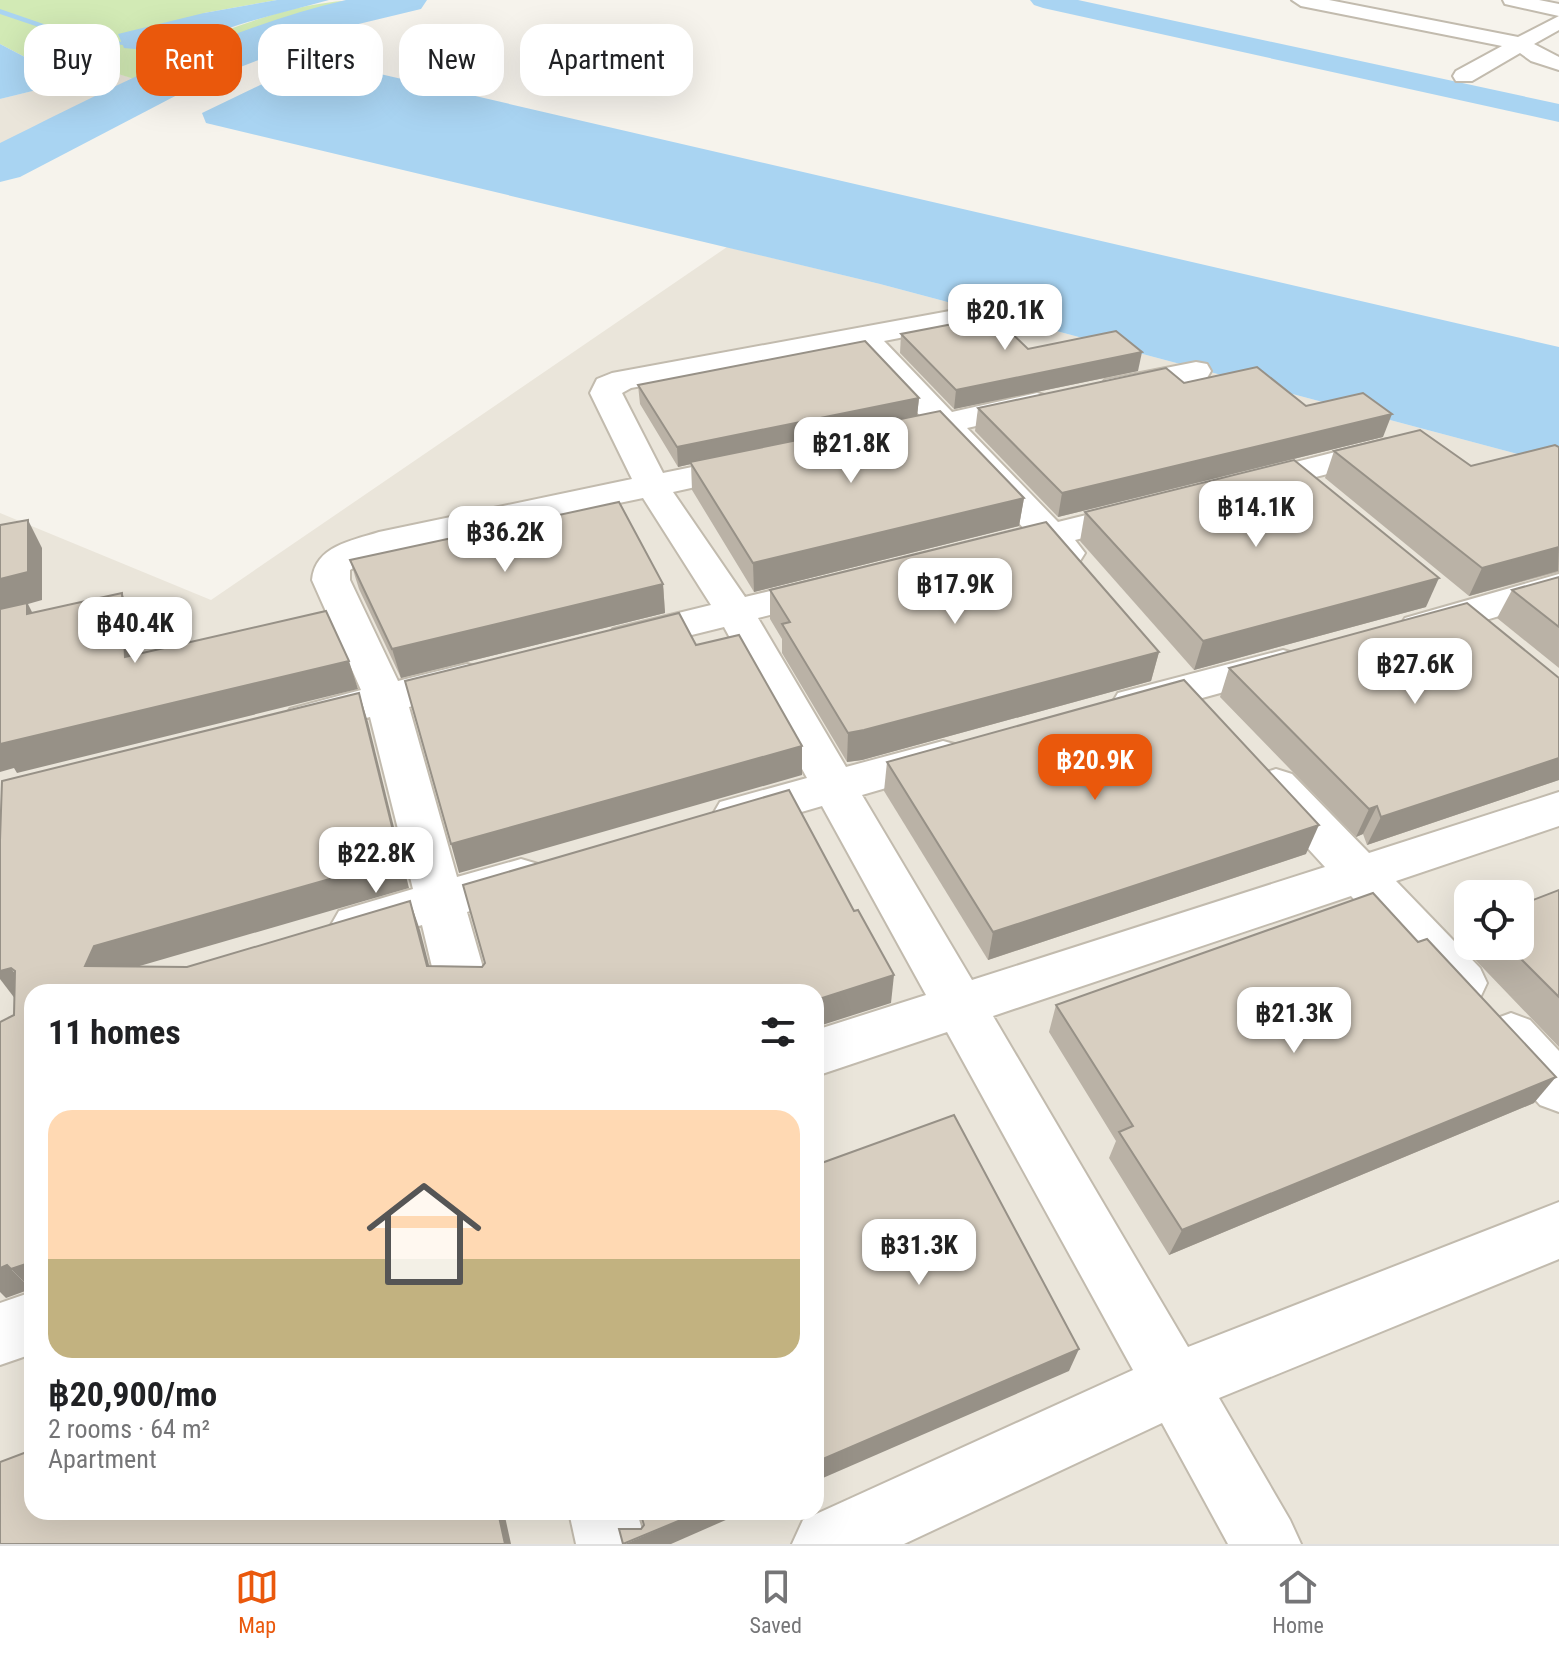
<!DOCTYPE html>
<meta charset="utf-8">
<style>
:root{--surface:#fff;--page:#f2f2f2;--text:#202124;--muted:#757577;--line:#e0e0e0;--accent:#ea580c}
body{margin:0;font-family:"Roboto Condensed",sans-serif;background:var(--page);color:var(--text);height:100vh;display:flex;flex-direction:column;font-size:30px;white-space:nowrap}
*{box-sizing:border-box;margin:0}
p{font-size:26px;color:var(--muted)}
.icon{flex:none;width:44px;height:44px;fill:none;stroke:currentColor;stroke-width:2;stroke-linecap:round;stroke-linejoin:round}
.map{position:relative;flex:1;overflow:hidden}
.sheet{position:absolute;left:24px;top:984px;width:800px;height:536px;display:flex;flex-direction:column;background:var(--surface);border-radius:24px;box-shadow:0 8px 32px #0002}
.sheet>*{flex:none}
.guide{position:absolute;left:24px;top:24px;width:800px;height:72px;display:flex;gap:16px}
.buttons{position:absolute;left:1454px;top:880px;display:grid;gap:16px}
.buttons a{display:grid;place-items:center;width:80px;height:80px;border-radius:16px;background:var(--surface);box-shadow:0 8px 32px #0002;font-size:40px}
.price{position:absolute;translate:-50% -68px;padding:0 18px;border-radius:16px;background:#fff;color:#222;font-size:26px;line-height:52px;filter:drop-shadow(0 2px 4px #0008)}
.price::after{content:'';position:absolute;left:50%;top:48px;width:24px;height:18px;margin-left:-12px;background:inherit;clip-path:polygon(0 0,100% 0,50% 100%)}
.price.current{background:var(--accent);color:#fff}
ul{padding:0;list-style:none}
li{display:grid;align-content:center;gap:16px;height:424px;padding:0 24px}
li+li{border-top:2px solid var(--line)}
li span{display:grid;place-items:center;height:248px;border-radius:24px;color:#555}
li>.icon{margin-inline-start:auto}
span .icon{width:144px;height:144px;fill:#fffc;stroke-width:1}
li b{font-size:34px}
h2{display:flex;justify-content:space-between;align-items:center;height:96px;padding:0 24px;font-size:34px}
.tag{padding:0 28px;border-radius:24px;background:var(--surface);box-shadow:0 8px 32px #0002;font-size:28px;line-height:72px}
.tag.current{background:var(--accent);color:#fff}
.menu{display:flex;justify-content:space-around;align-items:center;height:112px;border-top:2px solid var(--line);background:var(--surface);font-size:22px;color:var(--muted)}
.menu a{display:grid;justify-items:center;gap:4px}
.menu .current{color:var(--accent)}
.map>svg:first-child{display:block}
.residential{fill:#eae5da;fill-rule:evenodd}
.green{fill:#d2eab5}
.water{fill:#a9d4f2}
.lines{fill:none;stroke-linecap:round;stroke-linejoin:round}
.stream{fill:#a9d4f2;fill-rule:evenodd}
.canal{fill:#a9d4f2;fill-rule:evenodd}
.river{fill:#a9d4f2;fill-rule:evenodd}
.minor-casing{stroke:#c2bbae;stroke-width:4}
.tertiary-casing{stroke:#c2bbae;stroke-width:4}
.minor{fill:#fff;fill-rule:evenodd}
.tertiary{fill:#fff;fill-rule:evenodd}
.wall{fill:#bab2a6}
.shaded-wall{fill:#979187}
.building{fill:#d8cfc1;stroke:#979187;stroke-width:2}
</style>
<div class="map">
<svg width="1559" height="1544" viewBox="0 0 1559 1544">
<rect width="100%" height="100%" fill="#f6f3ec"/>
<g class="residential">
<polygon points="67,57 147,83 36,144 0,145 0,99 56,85 29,70"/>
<path d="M727 247 880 284 1559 465V1544H0V513L211 600ZM1468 894H1520V946H1468ZM32 992H816V1512H32Z"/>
</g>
<path class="green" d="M0 0H277L204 13 189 45C244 23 303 0 364 0 288 19 218 51 147 83L67 58 42 66 0 44Z"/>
<g class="water">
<path d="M277 0H329C299 8 268 16 238 25 196 39 171 54 124 48L118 34 204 13Z"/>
<polygon points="0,44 42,66 30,71 57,85 0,99"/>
<polygon points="285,52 1559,347 1559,465 880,284 206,123 202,113 285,73 260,60"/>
</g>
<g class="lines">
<polygon class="stream" points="0,9 87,39 148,44 144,46 86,43 0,14"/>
<polygon class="canal" points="1030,0 1078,0 1559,104 1559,122 1043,8 1034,5"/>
<path class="river" d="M346 0H427L421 9 342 28 204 81 20 177 0 182V143C112 88 224 28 346 0Z"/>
<defs>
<g id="minor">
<polygon points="1292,0 1329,0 1518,37 1559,16 1559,30 1534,44 1559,57 1559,70 1531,61 1520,53 1472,81 1456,81 1453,76 1456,71 1502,46 1301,6"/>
<path d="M966 308 976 311 981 317 976 323 884 341 952 412 1037 393 1048 396 1053 403 1048 410 967 428 1058 522 1139 502 1152 505 1157 513 1152 521 1075 540 1085 553 1080 561C1062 565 1055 562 1042 548L1000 559 987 556 982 548 987 540 1026 531 937 434 893 444 881 441 877 434 881 427 922 418 856 346 631 388 622 393 663 473 751 455 763 458 768 465 763 472 673 492 745 597 828 577 841 581 847 589 841 597 758 618 846 767 943 741 958 745 965 756 958 767 862 795 972 980 1325 867 1260 796 1254 785 1260 774 1276 769 1292 774 1369 853 1559 792V826L1396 881 1480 968 1487 983 1480 998 1462 1004 1444 998 1351 896 993 1016 1188 1347 1559 1202V1259L1219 1398 1290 1520 1301 1544H1228L1162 1423 904 1544H792L803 1520 1133 1370 947 1032 816 1076V1030L926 995 822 806 736 831 720 826 713 814 720 802 807 778 724 627 627 651 613 647 607 638 613 629 711 605 643 498 400 549 366 560 350 570V580L398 681 467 664 481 668 487 678 481 688 409 707 457 877 521 859 538 864 545 877 538 890 467 912 490 992H438L422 925 356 945 339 939 331 925 339 911 413 889 370 717 305 734 290 729 284 719 290 709 361 690 312 580C315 546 351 541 379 532L632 479 590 393 597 379 612 373Z"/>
<polygon points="1196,362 1207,364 1211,371 1207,378 1116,396 1105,394 1100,387 1105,380"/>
<polygon points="1387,439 1399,442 1404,449 1399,456 1248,494 1236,491 1231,484 1236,477"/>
<polygon points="1559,574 1559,598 1419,640 1405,636 1399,627 1405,618"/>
<polygon points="1283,650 1297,654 1303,663 1297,672 1133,717 1118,713 1112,703 1118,693"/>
<polygon points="1511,1013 1530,1020 1559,1051 1559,1112 1540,1105 1492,1052 1485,1036 1492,1020"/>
<polygon points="32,1292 32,1354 0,1365 0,1303"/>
<polygon points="569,1512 637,1512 646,1544 576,1544"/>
</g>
<polygon id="tertiary" points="1503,0 1539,0 1559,4 1559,16 1505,4"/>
</defs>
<use href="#minor" class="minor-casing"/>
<use href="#tertiary" class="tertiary-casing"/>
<use href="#minor" class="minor"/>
<use href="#tertiary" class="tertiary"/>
</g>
<g class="wall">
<polygon points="901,334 1028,349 1138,371 954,409 900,353"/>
<polygon points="1184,383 1306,406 1383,437 1058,517 975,431 978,408"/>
<polygon points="638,385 919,398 917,415 1024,498 1019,526 754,592 692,490 691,464 678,467 640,404"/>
<polygon points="1559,447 1559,572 1469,596 1325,478 1334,451 1471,466"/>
<polygon points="1085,512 1426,607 1194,670 1080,541"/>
<polygon points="350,560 663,584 665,613 401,678 359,589"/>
<polygon points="1559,577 1559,668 1497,618 1512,590"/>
<polygon points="770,590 1159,652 1151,681 862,760 847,762 782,653 782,639 770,619"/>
<polygon points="1229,668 1559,780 1367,845 1363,834 1356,837 1220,697"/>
<polygon points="887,762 1306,854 988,960 884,791"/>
<polygon points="1559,890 1559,1047 1463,947 1468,940 1468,946 1520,946"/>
<polygon points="1056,1005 1534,1103 1169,1255 1109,1158 1116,1141 1049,1032"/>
</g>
<g class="shaded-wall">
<polygon points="1142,352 1138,371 954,409 956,390"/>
<polygon points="919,398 917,417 690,462 691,464 678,467 677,447"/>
<polygon points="1392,414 1383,437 1058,517 1062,493"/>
<polygon points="1024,498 1019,526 754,592 753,563"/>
<polygon points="28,520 42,548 42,600 28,604 42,632 0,611 0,579"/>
<polygon points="1559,547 1558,571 1469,596 1482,568"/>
<polygon points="1439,578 1426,607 1194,670 1203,641"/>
<polygon points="663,584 665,613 401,678 392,649"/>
<polygon points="122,593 134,621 139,685 125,657"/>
<polygon points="1159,652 1151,681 862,760 847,762 848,733"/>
<polygon points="349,661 358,689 17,773 14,768 0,772 0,740"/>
<polygon points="359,693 368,722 409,888 112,974 85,966 94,946"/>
<polygon points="802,746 802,775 459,873 451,844"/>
<polygon points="1559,758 1559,780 1367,845 1381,817"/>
<polygon points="1377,806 1363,834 1356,837 1369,809"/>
<polygon points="1319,825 1306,854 988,960 993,932"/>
<polygon points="410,901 420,930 436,992 427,966"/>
<polygon points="11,968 31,996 16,1000 0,979 0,971"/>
<polygon points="894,975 891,1003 816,1027 816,999"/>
<polygon points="1556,1077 1534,1103 1169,1255 1182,1230"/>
<polygon points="32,1262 32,1290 11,1269"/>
<polygon points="7,1265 31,1289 6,1298 0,1292 0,1268"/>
<polygon points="1079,1349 1069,1371 816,1481 816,1462"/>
<polygon points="498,1512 504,1512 511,1544 505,1544"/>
<polygon points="700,1512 744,1512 671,1544 625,1544"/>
</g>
<g class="building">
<polygon points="994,316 1028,349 1116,331 1142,352 956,390 901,334"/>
<polygon points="865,341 919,398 677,447 638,385"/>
<polygon points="1257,367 1306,406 1363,393 1392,414 1062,493 978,408 1166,368 1184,383"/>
<polygon points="940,411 1024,498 753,563 690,462"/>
<polygon points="1420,430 1471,466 1555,445 1559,447 1559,547 1482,568 1334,451"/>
<polygon points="1294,460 1439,578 1203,641 1085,512"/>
<polygon points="619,502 663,584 392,649 350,560"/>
<polygon points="28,520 28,572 0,579 0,525"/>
<polygon points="1046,522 1159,652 864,730 848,733 782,624 790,622 770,590"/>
<polygon points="1559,577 1559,627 1512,590"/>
<polygon points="122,593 125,657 326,611 349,661 0,744 0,609 27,603 27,614"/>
<polygon points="1467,603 1559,678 1559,758 1381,817 1377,806 1369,809 1229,668"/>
<polygon points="679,613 696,645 739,635 802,746 451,844 405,681"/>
<polygon points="1184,680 1319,825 993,932 887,762"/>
<polygon points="359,693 400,859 94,946 85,966 187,967 410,901 427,966 482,967 485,963 463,885 789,790 854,911 858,910 894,975 816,1000 816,992 32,992 32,1262 11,1269 7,1265 0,1268 0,1022 14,1015 15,971 11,968 0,971 0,840 2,781"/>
<polygon points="1559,890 1559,997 1508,946 1520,946 1520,905"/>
<polygon points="1373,893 1418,942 1427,939 1556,1077 1182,1230 1119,1132 1133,1126 1056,1005"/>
<polygon points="954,1115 1079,1349 816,1462 816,1165"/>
<polygon points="32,1450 32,1512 498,1512 505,1544 0,1544 0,1462"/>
<polygon points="640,1512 700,1512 623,1544 619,1529 641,1529 644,1525"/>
</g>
</svg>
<div class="buttons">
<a><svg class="icon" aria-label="locate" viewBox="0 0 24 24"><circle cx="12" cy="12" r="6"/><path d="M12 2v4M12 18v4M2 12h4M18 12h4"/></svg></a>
</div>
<b class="price" style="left:1005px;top:352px">฿20.1K</b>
<b class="price" style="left:851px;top:485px">฿21.8K</b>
<b class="price" style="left:1256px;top:549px">฿14.1K</b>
<b class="price" style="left:505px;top:574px">฿36.2K</b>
<b class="price" style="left:955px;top:626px">฿17.9K</b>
<b class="price" style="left:135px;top:665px">฿40.4K</b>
<b class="price" style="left:1415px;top:706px">฿27.6K</b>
<b class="price current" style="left:1095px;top:802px">฿20.9K</b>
<b class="price" style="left:376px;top:895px">฿22.8K</b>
<b class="price" style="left:1294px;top:1055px">฿21.3K</b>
<b class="price" style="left:919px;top:1287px">฿31.3K</b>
<div class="guide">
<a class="tag">Buy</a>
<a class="tag current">Rent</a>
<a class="tag">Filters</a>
<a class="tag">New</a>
<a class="tag">Apartment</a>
</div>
<section class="sheet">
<h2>11 homes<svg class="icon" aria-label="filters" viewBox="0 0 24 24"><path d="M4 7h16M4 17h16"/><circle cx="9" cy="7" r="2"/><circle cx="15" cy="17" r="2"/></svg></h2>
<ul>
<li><span style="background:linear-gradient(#ffd9b3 60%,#c2b280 0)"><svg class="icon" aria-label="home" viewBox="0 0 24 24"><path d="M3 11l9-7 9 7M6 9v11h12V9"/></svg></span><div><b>฿20,900/mo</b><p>2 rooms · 64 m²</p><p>Apartment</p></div></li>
</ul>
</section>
</div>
<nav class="menu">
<a class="current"><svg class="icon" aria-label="map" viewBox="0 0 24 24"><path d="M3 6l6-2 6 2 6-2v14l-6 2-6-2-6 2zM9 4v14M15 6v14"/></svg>Map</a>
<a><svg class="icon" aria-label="saved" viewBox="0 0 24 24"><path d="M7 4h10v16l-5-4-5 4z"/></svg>Saved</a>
<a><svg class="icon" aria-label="home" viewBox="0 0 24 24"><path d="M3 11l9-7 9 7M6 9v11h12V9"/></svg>Home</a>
</nav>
